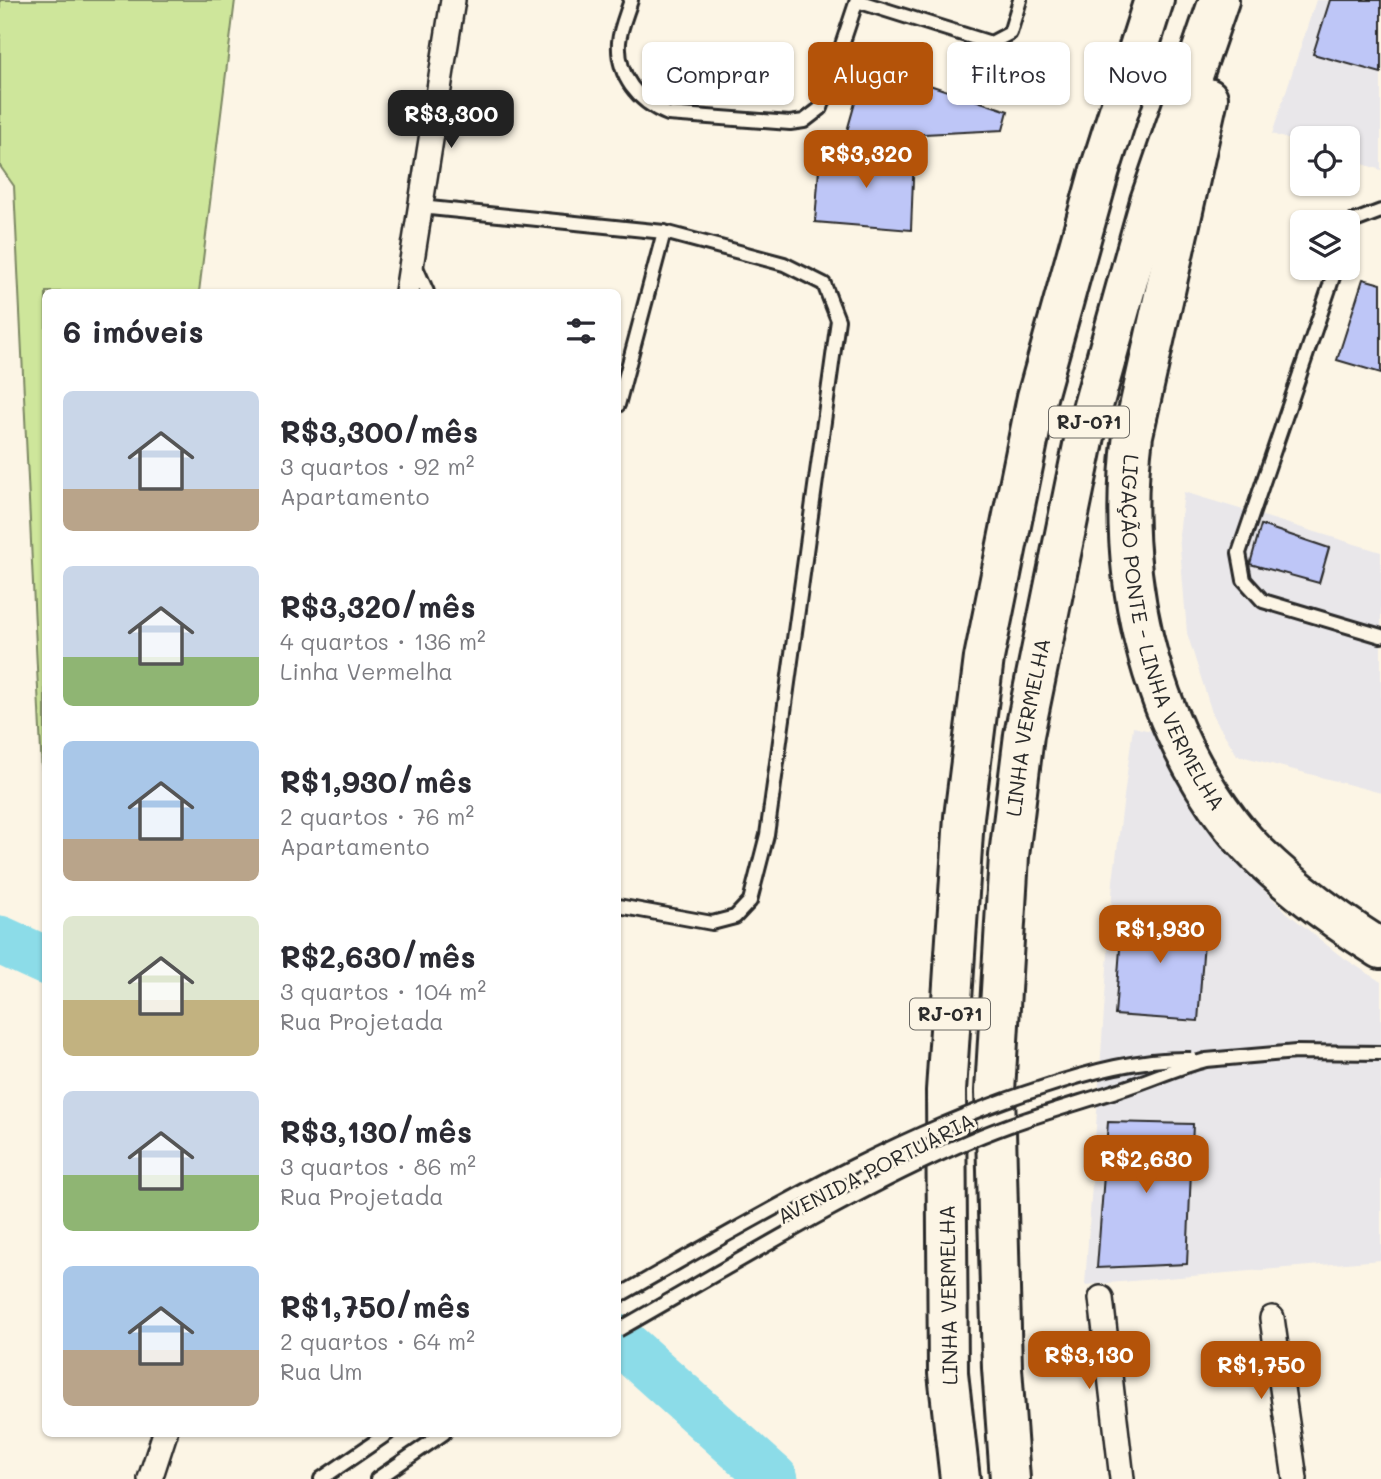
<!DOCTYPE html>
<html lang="pt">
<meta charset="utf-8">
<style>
:root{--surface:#fff;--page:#f2f2f3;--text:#2b2b33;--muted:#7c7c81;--accent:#b45309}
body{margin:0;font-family:Mali,sans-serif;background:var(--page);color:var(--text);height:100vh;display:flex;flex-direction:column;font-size:26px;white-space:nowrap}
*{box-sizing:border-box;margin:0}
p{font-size:23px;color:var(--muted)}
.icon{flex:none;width:38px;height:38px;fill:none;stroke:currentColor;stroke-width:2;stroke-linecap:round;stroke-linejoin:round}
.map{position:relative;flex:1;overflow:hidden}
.sheet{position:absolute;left:42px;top:289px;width:579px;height:1148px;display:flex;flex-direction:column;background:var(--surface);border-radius:10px;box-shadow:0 2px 5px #0004}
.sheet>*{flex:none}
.banner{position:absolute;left:642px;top:42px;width:634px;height:63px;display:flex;gap:14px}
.fabs{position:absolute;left:1290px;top:126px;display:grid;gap:14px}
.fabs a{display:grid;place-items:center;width:70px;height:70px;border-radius:10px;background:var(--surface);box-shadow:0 2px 5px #0004;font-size:35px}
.price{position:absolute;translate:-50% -60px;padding:0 16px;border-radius:14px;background:var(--accent);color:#fff;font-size:23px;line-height:46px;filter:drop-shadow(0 2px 4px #0008)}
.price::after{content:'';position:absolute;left:50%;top:42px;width:21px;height:16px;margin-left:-10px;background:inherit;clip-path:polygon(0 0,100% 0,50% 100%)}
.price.selected{background:#222;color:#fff}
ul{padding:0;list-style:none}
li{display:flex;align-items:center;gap:21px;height:175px;padding:0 21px}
li span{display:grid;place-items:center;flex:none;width:196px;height:140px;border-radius:10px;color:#555}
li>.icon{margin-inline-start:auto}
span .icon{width:84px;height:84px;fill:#fffc;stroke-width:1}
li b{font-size:30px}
h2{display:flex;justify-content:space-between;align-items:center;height:84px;padding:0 21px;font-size:30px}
.tag{padding:0 24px;border-radius:10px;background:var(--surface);box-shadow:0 2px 5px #0004;font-size:24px;line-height:63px}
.tag.selected{background:var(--accent);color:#fff}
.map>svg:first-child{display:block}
.built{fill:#e9e7ea}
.green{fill:#cee69b;stroke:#7c8863;stroke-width:2}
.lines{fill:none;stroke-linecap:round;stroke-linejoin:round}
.river{stroke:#8cdce8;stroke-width:49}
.building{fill:#bec6f7;stroke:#2b2b2b;stroke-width:2}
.service-casing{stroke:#2b2b2b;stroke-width:18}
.minor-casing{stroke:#2b2b2b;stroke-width:28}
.motorway-casing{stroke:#2b2b2b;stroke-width:44}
.service{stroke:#fcf5e5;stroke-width:12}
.minor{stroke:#fcf5e5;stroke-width:23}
.motorway{stroke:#fcf5e5;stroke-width:38}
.service-bridge-casing{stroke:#2b2b2b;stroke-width:18;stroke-linecap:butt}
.service-bridge{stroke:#fcf5e5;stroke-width:12}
.labels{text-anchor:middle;stroke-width:6;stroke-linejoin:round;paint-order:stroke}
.shield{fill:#fcf5e5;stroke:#6a6863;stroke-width:2}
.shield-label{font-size:19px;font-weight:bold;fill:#2b2b2b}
.street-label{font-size:21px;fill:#2b2b2b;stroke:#fcf5e5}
</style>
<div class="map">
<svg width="1381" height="1479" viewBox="0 0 1381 1479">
<rect width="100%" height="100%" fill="#fcf5e5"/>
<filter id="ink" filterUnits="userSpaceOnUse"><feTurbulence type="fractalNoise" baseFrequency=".0143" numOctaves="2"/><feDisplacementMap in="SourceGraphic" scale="14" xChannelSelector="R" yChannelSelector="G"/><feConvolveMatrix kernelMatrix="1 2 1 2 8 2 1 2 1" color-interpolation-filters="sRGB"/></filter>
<g filter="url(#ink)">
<g class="built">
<polygon points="1316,0 1381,0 1381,170 1348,159 1348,138 1302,138 1302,144 1272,134"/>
<polygon points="1184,492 1381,552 1381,793 1237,755 1213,716 1187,633 1179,535"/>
<polygon points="1133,727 1156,732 1186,792 1217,840 1252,878 1285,911 1338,954 1381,982 1381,1260 1085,1285 1113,881"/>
</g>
<polygon class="green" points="0,0 235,0 199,292 46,292 45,835 14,186 0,166"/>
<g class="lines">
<g class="river">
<polyline points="0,940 46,961"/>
<polyline points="618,1339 774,1479"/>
</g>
</g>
<g class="building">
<polygon points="1330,0 1381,0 1381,73 1313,54"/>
<polygon points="866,64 1008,111 1003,130 845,138"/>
<polygon points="914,153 911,230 815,222 820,156"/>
<polygon points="1363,279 1381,284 1381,373 1337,360"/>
<polygon points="1261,525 1329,548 1319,583 1250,564"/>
<polygon points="1123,909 1206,915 1198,1021 1115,1015"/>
<polygon points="1108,1122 1193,1124 1187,1264 1097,1268"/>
</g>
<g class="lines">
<defs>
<g id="service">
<path d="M631 0C627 13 620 29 619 42 617 76 638 102 668 114L790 123 804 121 821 108 857 0"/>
<polyline points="857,1 991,43 1010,33 1020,0"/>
<polyline points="420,207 664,232 784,264 824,284 838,320 767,835 750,901 735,917 712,923 618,906"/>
<polyline points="1348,234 1352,222 1381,211"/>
<polyline points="415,265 427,292"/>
<polyline points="1336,268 1239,553 1244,580 1263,601 1381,636"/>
<polyline points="618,405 664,232"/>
<polyline points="1206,1060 1296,1052 1381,1053"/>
<polyline points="321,1479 388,1433"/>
<polyline points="377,1479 444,1433"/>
</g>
<g id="minor">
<polyline points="407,292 453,0"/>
<polyline points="1101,1298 1122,1479"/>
<polyline points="1272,1318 1295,1479"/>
<polyline points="150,1479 165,1433"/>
</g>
<g id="motorway">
<path id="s1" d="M1208 98 1133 435C1116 570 1146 713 1230 823 1265 869 1332 918 1381 949"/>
<polyline points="960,1479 948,1373 946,1091 964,817 984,658 1037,397 1100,170 1154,0"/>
<path id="s2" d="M1010 1479 1002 1368 995 1091 1009 856 1024 735 1086 431 1150 201 1219 0"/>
</g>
</defs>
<use href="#service" class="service-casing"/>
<use href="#minor" class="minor-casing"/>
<use href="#motorway" class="motorway-casing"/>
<use href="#service" class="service"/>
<use href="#minor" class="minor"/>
<use href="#motorway" class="motorway"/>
<defs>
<g id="service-bridge">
<path d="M618 1296C755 1219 890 1136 1041 1088 1089 1072 1140 1058 1191 1059"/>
<path d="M618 1330C733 1265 848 1193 969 1141 1020 1119 1073 1105 1125 1088 1153 1079 1178 1067 1206 1060"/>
</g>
</defs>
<use href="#service-bridge" class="service-bridge-casing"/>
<use href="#service-bridge" class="service-bridge"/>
</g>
</g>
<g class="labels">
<g class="shield">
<rect x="1049" y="406.5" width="80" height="31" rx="5"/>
<rect x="910" y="998.5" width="80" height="31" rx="5"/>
</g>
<g class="shield-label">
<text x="1089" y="429">RJ-071</text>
<text x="950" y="1021">RJ-071</text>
</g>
<g class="street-label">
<text dy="7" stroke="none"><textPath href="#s1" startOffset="551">LIGAÇÃO PONTE - LINHA VERMELHA</textPath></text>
<text dy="7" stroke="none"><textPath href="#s2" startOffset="754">LINHA VERMELHA</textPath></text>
<text transform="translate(876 1169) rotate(-27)" y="7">AVENIDA PORTUÁRIA</text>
<text transform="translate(949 1295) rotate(-91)" y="7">LINHA VERMELHA</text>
</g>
</g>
</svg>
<div class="fabs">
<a><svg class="icon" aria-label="locate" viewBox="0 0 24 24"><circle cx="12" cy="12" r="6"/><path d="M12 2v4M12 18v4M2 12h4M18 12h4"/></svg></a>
<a><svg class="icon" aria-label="layers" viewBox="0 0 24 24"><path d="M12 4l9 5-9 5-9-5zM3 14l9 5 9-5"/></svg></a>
</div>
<b class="price selected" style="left:451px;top:150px">R$3,300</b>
<b class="price" style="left:866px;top:190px">R$3,320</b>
<b class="price" style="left:1160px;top:965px">R$1,930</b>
<b class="price" style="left:1146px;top:1195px">R$2,630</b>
<b class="price" style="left:1089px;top:1391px">R$3,130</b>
<b class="price" style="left:1261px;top:1401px">R$1,750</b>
<div class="banner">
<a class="tag">Comprar</a>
<a class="tag selected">Alugar</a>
<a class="tag">Filtros</a>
<a class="tag">Novo</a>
</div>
<section class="sheet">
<h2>6 imóveis<svg class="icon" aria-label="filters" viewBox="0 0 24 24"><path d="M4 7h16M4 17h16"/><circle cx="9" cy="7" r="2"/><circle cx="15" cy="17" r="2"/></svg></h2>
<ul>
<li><span style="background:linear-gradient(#c9d6e8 70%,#b9a48a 0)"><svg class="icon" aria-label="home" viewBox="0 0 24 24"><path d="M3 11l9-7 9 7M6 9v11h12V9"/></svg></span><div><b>R$3,300/mês</b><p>3 quartos · 92 m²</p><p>Apartamento</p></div></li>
<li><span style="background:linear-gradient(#c9d6e8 65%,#8fb573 0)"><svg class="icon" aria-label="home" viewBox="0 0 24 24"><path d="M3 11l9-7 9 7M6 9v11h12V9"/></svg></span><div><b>R$3,320/mês</b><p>4 quartos · 136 m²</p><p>Linha Vermelha</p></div></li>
<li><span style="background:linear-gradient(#a9c7e8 70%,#b9a48a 0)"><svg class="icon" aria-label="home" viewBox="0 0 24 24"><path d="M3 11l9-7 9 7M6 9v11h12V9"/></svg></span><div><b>R$1,930/mês</b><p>2 quartos · 76 m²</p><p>Apartamento</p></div></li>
<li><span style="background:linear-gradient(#dfe7d0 60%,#c2b280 0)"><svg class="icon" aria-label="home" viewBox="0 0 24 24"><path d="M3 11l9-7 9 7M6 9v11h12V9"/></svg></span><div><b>R$2,630/mês</b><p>3 quartos · 104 m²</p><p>Rua Projetada</p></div></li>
<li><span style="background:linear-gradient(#c9d6e8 60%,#8fb573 0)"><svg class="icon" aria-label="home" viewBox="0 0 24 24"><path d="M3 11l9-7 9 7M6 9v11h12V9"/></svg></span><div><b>R$3,130/mês</b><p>3 quartos · 86 m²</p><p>Rua Projetada</p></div></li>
<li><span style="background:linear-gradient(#a9c7e8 60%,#b9a48a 0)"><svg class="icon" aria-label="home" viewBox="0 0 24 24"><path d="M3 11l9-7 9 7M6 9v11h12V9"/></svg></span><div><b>R$1,750/mês</b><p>2 quartos · 64 m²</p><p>Rua Um</p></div></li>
</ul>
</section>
</div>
